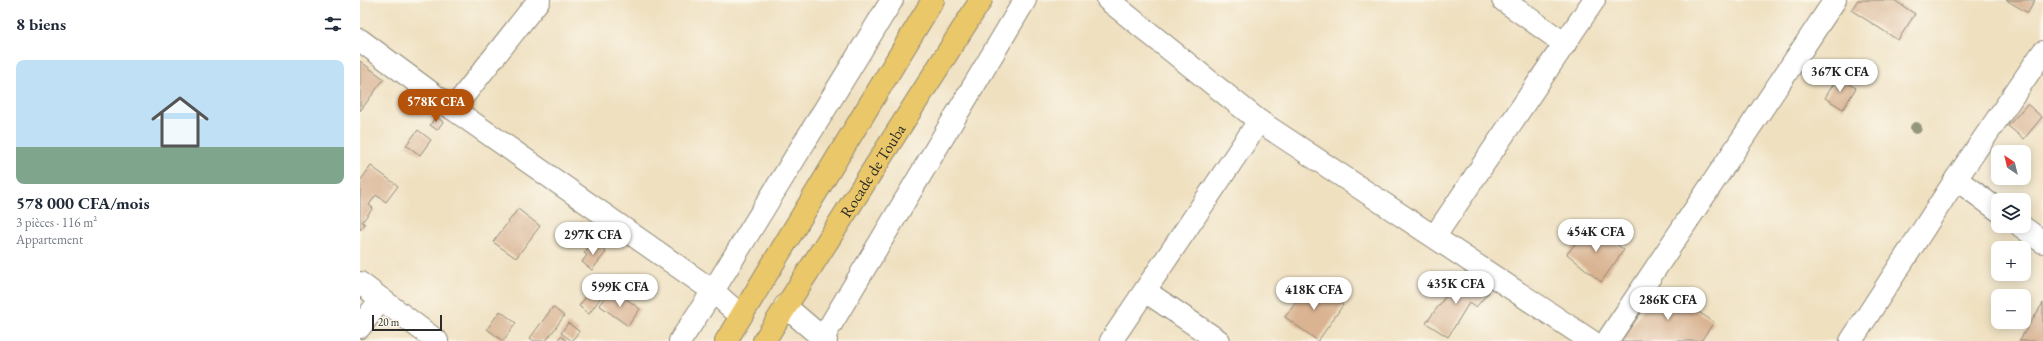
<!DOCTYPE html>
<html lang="fr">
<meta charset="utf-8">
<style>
:root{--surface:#fff;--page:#f2f2f3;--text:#1f2937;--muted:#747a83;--accent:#b45309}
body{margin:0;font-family:"EB Garamond",serif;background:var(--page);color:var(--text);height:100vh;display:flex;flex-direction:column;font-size:15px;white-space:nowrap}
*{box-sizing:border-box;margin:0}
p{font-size:13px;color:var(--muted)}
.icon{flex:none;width:22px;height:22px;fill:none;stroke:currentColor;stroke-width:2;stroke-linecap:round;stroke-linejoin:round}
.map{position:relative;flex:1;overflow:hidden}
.panel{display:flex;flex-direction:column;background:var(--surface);width:360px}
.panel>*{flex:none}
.needle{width:26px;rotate:325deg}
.buttons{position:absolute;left:1631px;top:145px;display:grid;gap:8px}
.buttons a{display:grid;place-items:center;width:40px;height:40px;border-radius:8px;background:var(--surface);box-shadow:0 2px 10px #0003;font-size:20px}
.scale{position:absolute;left:12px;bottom:10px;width:70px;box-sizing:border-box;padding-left:4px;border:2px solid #2b2b2b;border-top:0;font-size:11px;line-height:14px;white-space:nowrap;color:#2b2b2b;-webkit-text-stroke:3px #fbf7ec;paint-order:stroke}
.price{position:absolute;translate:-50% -34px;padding:0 9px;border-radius:14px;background:#fff;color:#222;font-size:13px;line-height:26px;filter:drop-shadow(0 1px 2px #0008)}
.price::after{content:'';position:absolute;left:50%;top:24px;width:12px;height:9px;margin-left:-6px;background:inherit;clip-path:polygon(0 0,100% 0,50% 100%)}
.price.on{background:var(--accent);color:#fff}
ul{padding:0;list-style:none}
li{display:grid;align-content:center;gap:8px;height:212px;padding:0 16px}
li span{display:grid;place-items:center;height:124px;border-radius:8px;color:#555}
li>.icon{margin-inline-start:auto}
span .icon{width:72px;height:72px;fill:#fffc;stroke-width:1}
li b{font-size:17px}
h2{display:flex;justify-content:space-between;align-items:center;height:48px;padding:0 16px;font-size:17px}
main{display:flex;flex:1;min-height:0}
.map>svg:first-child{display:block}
.building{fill:#d9b392}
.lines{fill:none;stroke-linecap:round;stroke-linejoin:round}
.minor-casing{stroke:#8d8676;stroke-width:24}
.major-casing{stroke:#8d8676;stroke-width:24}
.minor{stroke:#fff;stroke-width:22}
.major{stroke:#eac769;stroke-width:22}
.tree{fill:#93977c}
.labels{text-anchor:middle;stroke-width:3;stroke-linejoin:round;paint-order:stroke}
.street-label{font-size:16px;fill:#2b2b2b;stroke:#fbf7ec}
</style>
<main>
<section class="panel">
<h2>8 biens<svg class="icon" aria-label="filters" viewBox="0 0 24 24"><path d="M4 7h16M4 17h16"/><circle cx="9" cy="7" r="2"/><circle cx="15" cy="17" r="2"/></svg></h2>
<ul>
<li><span style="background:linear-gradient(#bfe0f5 70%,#7fa58c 0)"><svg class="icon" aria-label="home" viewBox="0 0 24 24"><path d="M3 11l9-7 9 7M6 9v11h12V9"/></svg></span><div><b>578 000 CFA/mois</b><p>3 pièces · 116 m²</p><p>Appartement</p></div></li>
</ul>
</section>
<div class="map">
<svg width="1683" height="341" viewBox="0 0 1683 341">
<rect width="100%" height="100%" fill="#fbf7ec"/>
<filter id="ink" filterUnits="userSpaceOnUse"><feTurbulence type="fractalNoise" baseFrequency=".025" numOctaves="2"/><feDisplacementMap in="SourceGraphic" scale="8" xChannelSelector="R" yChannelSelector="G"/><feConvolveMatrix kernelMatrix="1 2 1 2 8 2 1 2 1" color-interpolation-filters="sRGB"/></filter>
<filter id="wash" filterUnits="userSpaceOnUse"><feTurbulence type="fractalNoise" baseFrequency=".012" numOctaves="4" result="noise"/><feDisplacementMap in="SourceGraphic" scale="16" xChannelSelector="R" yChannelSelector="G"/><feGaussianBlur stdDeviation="0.9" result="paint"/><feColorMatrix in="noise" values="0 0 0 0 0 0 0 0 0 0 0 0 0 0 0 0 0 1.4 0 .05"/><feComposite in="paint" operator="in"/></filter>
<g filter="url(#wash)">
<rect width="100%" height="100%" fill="#efe0c0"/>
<g id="blocks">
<g class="building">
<polygon points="1498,0 1534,0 1555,14 1538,40 1491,10"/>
<polygon points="1646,0 1675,0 1668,13"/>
<polygon points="0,61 24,79 0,111"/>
<polygon points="1478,77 1496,88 1483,109 1465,98"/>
<polygon points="1667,104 1682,117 1664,139 1648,126"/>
<polygon points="76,116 83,122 77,130 70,125"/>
<polygon points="58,130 71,140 60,155 46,145"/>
<polygon points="11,166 38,186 26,202 16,195 9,205 13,208 2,222 5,224 0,230 0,181"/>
<polygon points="158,209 180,226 156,258 133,242"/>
<polygon points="1231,224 1264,250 1241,282 1207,254"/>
<polygon points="233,242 246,252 232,270 222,262 227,255 224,253"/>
<polygon points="1102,274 1129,292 1116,307 1109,303 1088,337 1066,323"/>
<polygon points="951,282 983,305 958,341 925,317"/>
<polygon points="234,286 244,293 229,314 219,306"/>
<polygon points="1299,287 1354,322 1341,341 1261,341"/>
<polygon points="256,291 280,309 268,326 239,305 247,294 251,297"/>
<polygon points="1683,303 1683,337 1681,341 1659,341"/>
<polygon points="193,307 204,316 186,341 174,341 170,338"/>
<polygon points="140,311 156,323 143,341 127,329"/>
<polygon points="208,323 219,331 212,341 201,333"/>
<polygon points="201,336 207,341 197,341"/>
</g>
</g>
</g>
<g filter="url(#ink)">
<use href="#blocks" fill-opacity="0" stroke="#8d8676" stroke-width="1"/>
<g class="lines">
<defs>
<g id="minor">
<polyline points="748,0 899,121 1231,341"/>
<polyline points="1143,0 1205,44"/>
<polyline points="0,40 93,109 353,291 381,316"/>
<polyline points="93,109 179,0"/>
<polyline points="1596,179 1638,210"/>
<polyline points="1661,226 1683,242"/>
<polyline points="1075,236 1234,0"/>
<polyline points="0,283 77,341"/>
<polyline points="785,291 859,341"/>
<polyline points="425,306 466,341"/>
<polyline points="0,327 21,299"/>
<polyline points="320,341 353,291 532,0"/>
<polyline points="461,341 665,0"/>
<polyline points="751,341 899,121"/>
<polyline points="1247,341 1475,0"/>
<polyline points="1491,341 1596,179 1683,52"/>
</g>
<g id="major">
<polyline points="366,341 573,0"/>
<path id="s1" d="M404 341 621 0"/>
</g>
</defs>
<use href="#minor" class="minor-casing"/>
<use href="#major" class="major-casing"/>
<use href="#minor" class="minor"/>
<use href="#major" class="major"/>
</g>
<circle class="tree" cx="1556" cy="128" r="6"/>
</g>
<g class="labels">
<g class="street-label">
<text dy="6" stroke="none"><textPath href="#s1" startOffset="202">Rocade de Touba</textPath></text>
</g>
</g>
</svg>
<div class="buttons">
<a><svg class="needle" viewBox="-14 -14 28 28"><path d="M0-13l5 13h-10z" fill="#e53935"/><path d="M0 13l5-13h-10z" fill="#747a83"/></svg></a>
<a><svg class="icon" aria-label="layers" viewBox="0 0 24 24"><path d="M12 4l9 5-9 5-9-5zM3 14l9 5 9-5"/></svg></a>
<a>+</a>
<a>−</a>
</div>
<div class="scale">20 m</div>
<b class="price" style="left:1480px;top:93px">367K CFA</b>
<b class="price on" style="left:76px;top:123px">578K CFA</b>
<b class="price" style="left:1236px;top:253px">454K CFA</b>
<b class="price" style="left:233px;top:256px">297K CFA</b>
<b class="price" style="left:1096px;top:305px">435K CFA</b>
<b class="price" style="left:260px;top:308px">599K CFA</b>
<b class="price" style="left:954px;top:311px">418K CFA</b>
<b class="price" style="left:1308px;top:321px">286K CFA</b>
</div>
</main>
